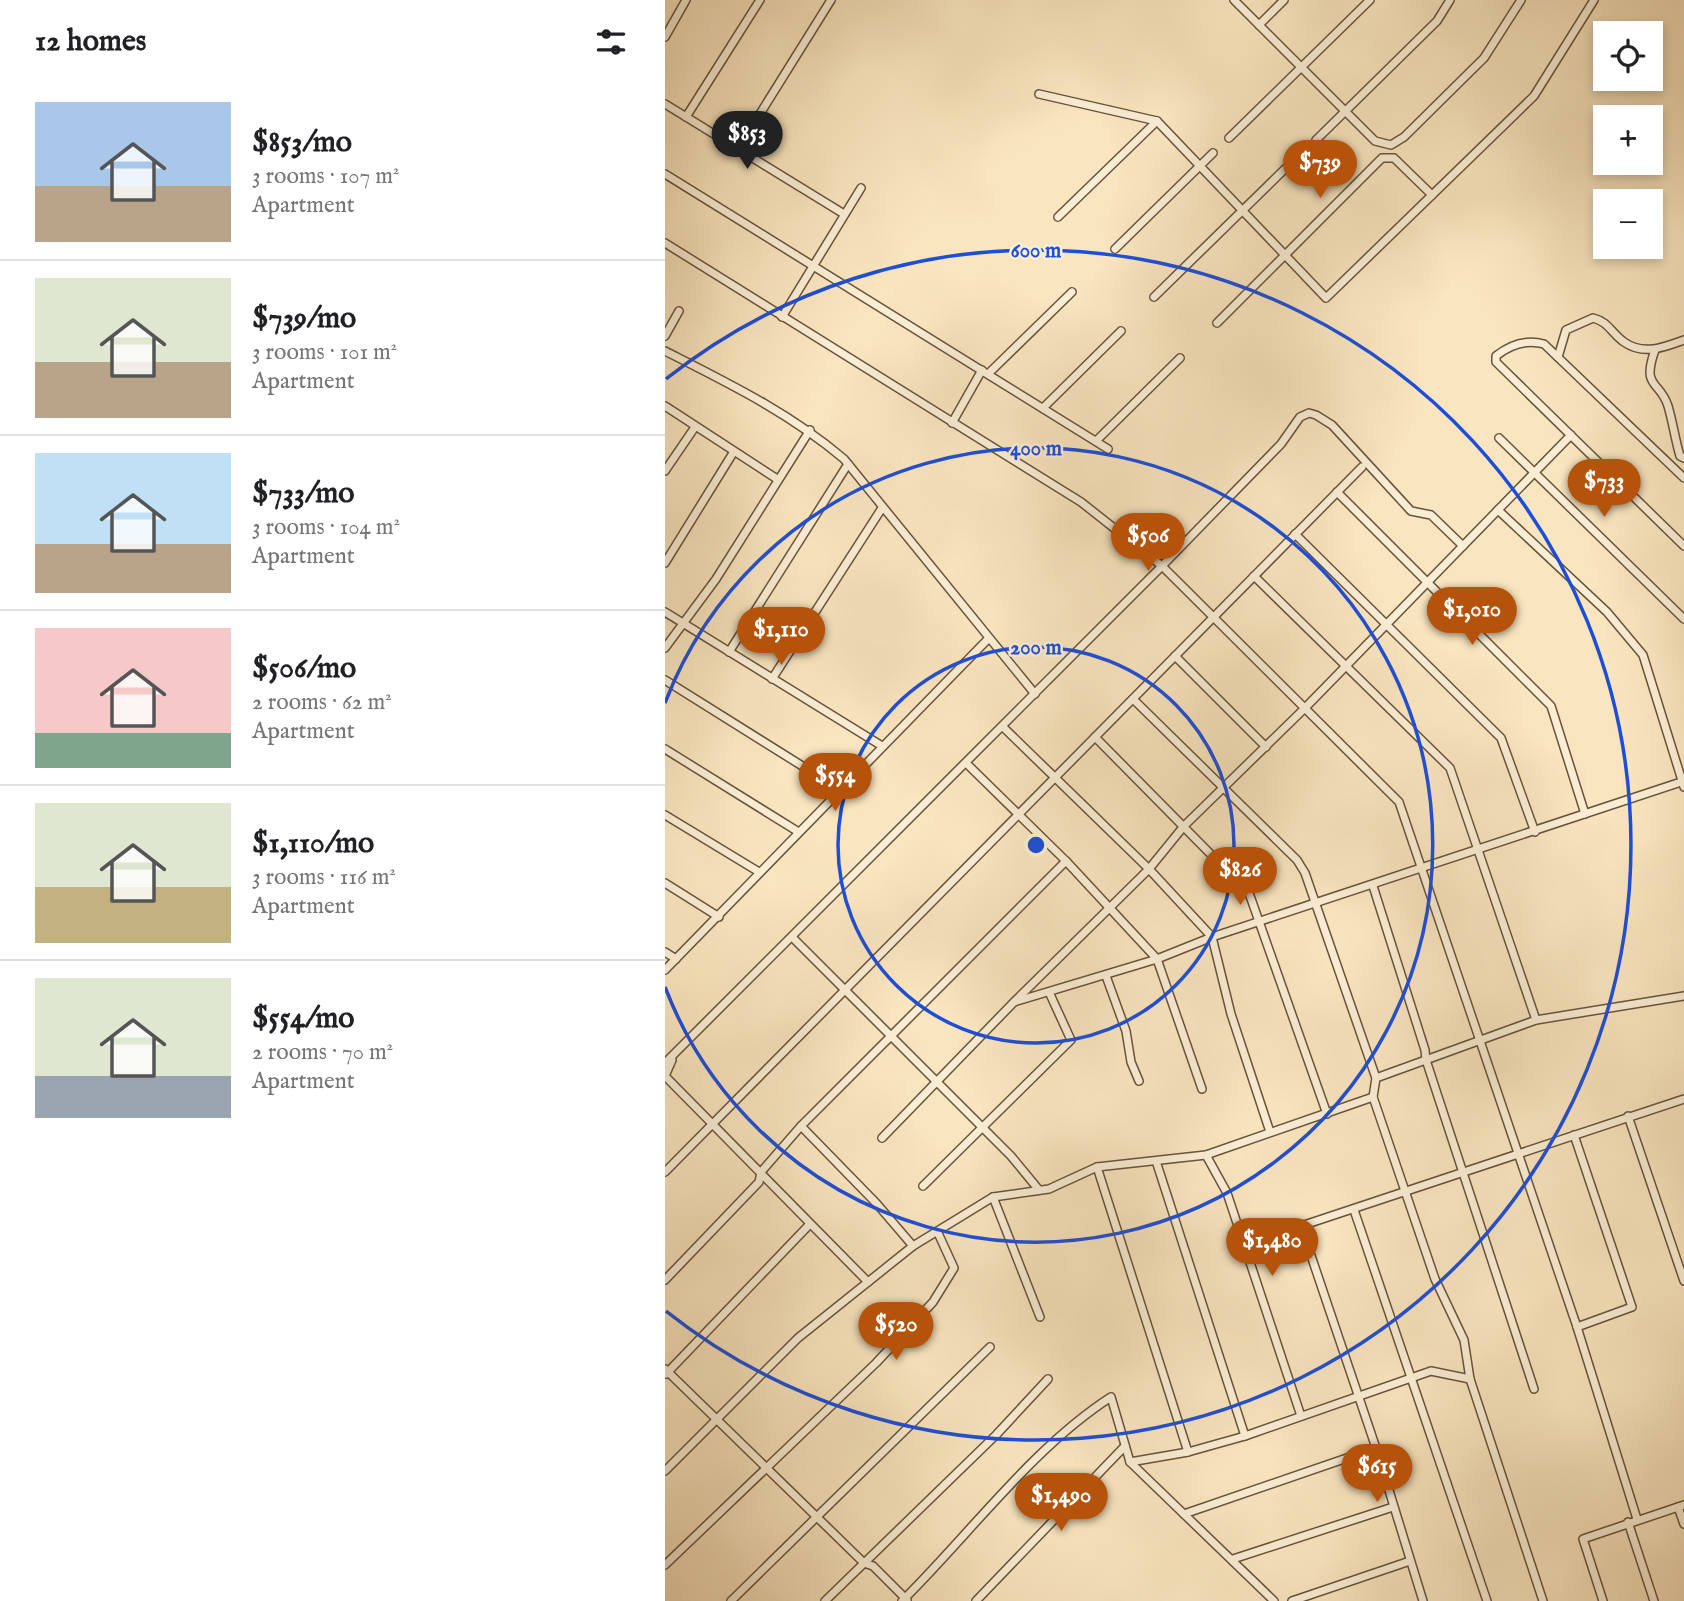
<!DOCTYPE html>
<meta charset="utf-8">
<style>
:root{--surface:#fff;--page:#f2f2f2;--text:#202124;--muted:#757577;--line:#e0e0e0;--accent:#b45309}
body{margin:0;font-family:"IM FELL English",serif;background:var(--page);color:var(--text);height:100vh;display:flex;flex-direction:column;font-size:26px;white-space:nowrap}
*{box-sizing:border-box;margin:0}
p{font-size:23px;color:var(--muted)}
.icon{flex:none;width:38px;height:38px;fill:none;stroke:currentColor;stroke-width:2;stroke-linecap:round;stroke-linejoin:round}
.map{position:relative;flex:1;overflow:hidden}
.panel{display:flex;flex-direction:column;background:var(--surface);width:665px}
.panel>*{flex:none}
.buttons{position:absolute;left:928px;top:21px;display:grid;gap:14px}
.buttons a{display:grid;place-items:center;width:70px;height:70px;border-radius:0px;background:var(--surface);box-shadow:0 4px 10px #0003;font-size:35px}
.price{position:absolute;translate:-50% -60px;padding:0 16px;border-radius:24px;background:var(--accent);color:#fff;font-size:23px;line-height:46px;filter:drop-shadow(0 2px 4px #0008)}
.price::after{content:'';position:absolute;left:50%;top:42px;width:21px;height:16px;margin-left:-10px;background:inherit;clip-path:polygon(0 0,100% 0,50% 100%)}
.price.on{background:#222;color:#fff}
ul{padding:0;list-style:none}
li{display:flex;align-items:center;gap:21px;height:175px;padding:0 35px}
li+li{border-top:2px solid var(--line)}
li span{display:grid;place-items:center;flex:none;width:196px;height:140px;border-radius:0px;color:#555}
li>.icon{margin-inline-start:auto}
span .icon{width:84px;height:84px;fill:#fffc;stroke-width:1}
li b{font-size:30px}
h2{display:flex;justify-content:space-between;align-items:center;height:84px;padding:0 35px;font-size:30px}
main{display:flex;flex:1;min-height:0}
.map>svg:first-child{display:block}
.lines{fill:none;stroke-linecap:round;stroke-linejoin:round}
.street-casing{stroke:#67543b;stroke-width:10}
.street{stroke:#fbeed5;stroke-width:7}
.ring{fill:none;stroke:#1d4ed8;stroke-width:3.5}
.centre{fill:#1d4ed8;stroke:#fbeed5;stroke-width:3.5}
.ring-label{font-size:21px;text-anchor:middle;font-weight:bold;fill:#1d4ed8;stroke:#fbeed5;stroke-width:5;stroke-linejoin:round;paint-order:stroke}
</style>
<main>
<section class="panel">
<h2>12 homes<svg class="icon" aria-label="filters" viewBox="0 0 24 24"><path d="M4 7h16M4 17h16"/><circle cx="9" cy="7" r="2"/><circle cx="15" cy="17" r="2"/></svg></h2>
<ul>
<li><span style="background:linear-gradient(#a9c7e8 60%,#b9a48a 0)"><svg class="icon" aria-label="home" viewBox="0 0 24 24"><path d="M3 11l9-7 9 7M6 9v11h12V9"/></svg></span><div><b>$853/mo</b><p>3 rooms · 107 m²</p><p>Apartment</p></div></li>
<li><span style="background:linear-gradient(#dfe7d0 60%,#b9a48a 0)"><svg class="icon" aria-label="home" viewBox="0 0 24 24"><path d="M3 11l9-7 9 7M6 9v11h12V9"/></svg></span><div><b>$739/mo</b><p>3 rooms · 101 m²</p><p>Apartment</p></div></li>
<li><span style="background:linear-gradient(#bfe0f5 65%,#b9a48a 0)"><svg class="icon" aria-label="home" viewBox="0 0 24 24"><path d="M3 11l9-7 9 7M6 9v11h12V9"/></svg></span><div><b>$733/mo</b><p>3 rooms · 104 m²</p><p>Apartment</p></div></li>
<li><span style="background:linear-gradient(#f6c9c9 75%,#7fa58c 0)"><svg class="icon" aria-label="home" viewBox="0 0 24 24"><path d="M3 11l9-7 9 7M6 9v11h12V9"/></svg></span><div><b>$506/mo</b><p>2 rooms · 62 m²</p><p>Apartment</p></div></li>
<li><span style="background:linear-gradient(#dfe7d0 60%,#c2b280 0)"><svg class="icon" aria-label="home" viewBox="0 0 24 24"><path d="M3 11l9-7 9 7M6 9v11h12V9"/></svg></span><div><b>$1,110/mo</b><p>3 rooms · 116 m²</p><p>Apartment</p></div></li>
<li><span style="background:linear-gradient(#dfe7d0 70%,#9aa5b1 0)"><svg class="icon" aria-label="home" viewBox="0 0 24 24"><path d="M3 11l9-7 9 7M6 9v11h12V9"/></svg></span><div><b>$554/mo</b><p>2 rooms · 70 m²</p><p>Apartment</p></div></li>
</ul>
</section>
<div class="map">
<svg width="1019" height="1601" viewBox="0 0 1019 1601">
<rect width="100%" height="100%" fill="#f9e5bf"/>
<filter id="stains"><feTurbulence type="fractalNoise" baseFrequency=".00286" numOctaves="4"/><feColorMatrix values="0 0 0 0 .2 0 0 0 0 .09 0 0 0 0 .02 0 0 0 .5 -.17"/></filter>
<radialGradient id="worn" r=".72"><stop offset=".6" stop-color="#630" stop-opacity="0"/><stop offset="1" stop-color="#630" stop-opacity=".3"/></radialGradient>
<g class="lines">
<defs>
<g id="street">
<polyline points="569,0 710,141 726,145 739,137 819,58 856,0"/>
<polyline points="594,25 619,0"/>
<polyline points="0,37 21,0"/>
<polyline points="374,94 492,121 661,298 869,96 929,0"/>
<polyline points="0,104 179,214"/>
<polyline points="21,117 95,0"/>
<polyline points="564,138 705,0"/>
<polyline points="651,140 772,21 785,0"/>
<polyline points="73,149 166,0"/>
<polyline points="0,174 443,449"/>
<polyline points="393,217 492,121"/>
<polyline points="0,243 416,502 497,566 734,802 912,1327 972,1519"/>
<polyline points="450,249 548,153"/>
<polyline points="489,297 629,160"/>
<polyline points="117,317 196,188"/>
<polyline points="552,323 717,158 729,158 767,195"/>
<polyline points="0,336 14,311"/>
<path d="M990 350C976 389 995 380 1003 406 1008 423 1010 439 1015 456L1019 458"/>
<path d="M0 351C63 383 125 413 179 459L370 694"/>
<path d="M893 357 901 330 928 318C944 322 946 333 959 342 979 356 999 347 1019 340"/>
<polyline points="323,374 407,292"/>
<polyline points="0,406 112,479"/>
<polyline points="378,408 456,331"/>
<polyline points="287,423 317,370"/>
<polyline points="834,438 1019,619"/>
<polyline points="431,441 515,358"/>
<polyline points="0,471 30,427"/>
<path d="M1019 478 879 344C861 339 846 344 831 356V362L1019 546"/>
<polyline points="672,492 886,706 920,814"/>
<polyline points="833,510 942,612 978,655 1019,787"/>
<polyline points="630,534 836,738 870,832"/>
<polyline points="0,563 68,453"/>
<polyline points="589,576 785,768 871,1020"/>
<polyline points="0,612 217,746"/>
<polyline points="0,648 51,579 145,430"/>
<polyline points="64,652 183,464"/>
<polyline points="510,656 601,747"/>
<polyline points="107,679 217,508"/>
<polyline points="0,680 174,789"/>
<polyline points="468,699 632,860 640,873 711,1078"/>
<polyline points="338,727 484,869 547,937 566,1014 605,1132"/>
<polyline points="430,737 584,893 662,1114"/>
<polyline points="0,749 132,831"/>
<polyline points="302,764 401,861 492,959 537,1089"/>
<polyline points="0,815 94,872"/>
<polyline points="0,883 54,917"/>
<polyline points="708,886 760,1050 761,1060 869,1389"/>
<polyline points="127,937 346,1156 374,1190"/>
<polyline points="0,952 11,959"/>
<polyline points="0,970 323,639"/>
<polyline points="441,976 461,1031 466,1062 474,1081"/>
<polyline points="350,1001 484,869 519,826 640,708 906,435"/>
<polyline points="7,1060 0,1076 203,1282"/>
<polyline points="0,1063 497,566 616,444 635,417 644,413 651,415 667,425 746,511 766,515 798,546"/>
<polyline points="708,1097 770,1279 799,1340 805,1379 878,1601"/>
<polyline points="963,1116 1019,1281"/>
<polyline points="136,1126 212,1204 248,1246"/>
<polyline points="909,1135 967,1307 912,1327"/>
<polyline points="217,1138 349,1002 492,959 547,937 1019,781"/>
<polyline points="541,1155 562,1193 636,1416"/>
<polyline points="491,1161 580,1436"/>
<polyline points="432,1167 523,1452"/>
<polyline points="0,1172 697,467"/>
<polyline points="258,1186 406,1040 384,992"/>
<polyline points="328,1197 375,1317"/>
<polyline points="689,1210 822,1601"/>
<polyline points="0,1280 94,1182 96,1172 136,1126 401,861"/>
<polyline points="0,1369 199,1563 208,1566 242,1600"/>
<polyline points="1,1374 144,1225"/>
<polyline points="465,1462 523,1452 580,1436 766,1371 805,1379"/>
<polyline points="0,1471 133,1338 248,1246 328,1197 384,1189 432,1167 541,1155 708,1097 711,1078 871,1020 1019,996"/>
<polyline points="1013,1507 1019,1524"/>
<polyline points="519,1514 711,1448"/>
<polyline points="963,1522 989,1601"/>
<polyline points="568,1559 728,1507"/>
<polyline points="0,1565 211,1363 268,1302 289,1268 273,1233"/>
<polyline points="66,1601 325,1347"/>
<polyline points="160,1601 331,1435 383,1379"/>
<path d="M237 1601C304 1535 368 1447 446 1397L465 1462 609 1601"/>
<polyline points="311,1601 460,1446"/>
<polyline points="627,1601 745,1561"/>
<polyline points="758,1601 711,1448 636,1226 1019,1099"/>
<polyline points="938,1601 918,1539 1019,1505"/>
</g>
</defs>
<use href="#street" class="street-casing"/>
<use href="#street" class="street"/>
</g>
<g class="ring">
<circle cx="371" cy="845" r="198"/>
<path d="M0 703A397 397 0 1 1 0 987"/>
<path d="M1 379A595 595 0 1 1 1 1311"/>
</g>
<circle cx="371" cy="845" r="10" class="centre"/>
<g class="ring-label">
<text x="371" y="257">600 m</text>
<text x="371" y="455">400 m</text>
<text x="371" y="654">200 m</text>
</g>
<rect width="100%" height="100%" filter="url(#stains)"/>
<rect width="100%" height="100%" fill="url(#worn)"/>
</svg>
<div class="buttons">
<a><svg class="icon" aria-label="locate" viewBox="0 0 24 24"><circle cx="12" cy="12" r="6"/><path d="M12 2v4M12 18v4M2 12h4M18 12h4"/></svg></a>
<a>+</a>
<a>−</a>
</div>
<b class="price on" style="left:82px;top:171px">$853</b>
<b class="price" style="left:655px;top:200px">$739</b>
<b class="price" style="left:939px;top:519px">$733</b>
<b class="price" style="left:483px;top:573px">$506</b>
<b class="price" style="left:807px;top:647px">$1,010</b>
<b class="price" style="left:116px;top:667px">$1,110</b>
<b class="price" style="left:170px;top:813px">$554</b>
<b class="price" style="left:575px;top:907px">$826</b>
<b class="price" style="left:607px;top:1278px">$1,480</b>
<b class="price" style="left:231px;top:1362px">$520</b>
<b class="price" style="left:712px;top:1504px">$615</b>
<b class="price" style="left:396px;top:1533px">$1,490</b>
</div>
</main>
